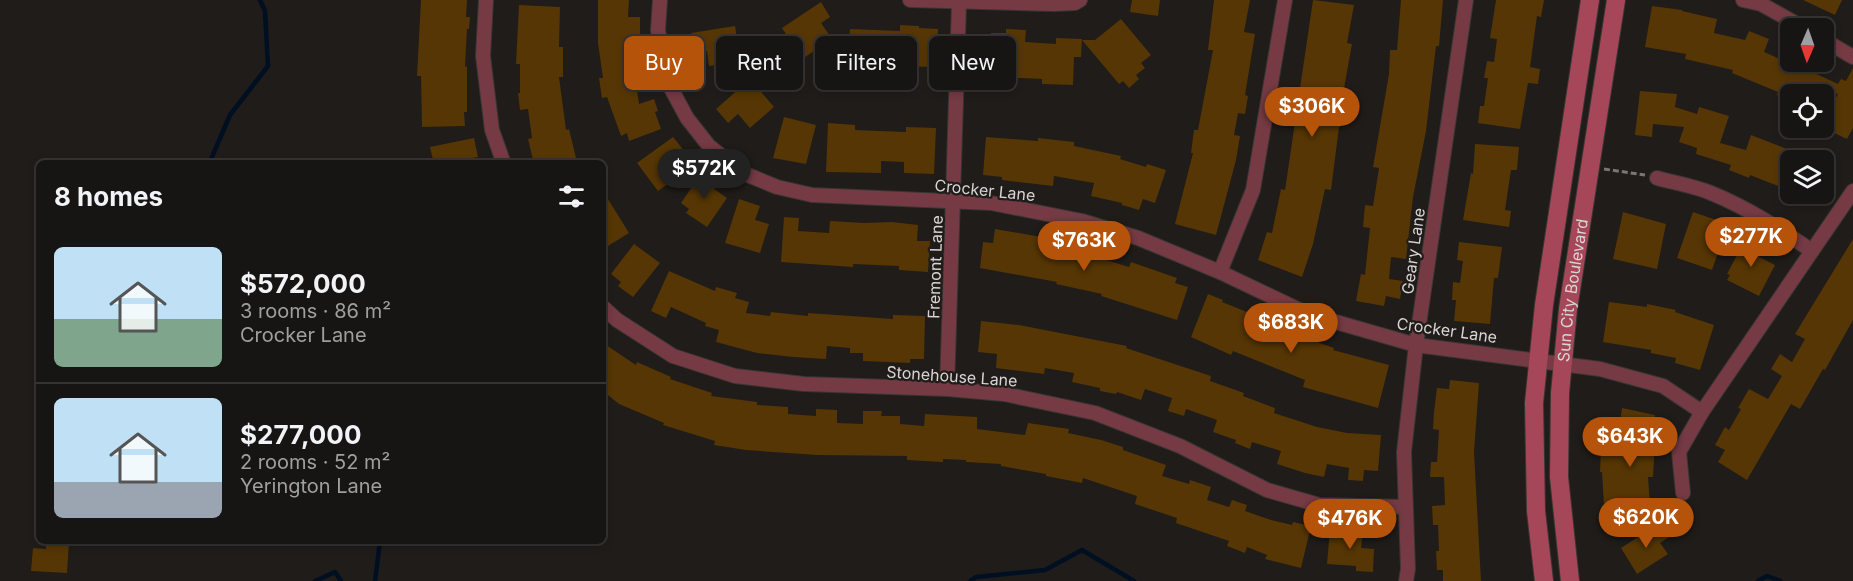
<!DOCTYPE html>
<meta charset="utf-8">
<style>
:root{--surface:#171513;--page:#201e1c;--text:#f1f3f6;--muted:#9e9fa0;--line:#363433;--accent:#b45309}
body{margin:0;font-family:Inter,sans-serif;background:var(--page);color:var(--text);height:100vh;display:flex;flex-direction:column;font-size:22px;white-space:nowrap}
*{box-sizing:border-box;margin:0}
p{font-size:20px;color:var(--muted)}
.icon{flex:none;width:33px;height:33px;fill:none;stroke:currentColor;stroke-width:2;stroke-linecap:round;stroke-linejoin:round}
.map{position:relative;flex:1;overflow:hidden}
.side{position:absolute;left:36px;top:160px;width:570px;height:384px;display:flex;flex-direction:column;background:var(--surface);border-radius:9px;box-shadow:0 3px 9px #0003,0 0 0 2px var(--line)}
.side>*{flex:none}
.top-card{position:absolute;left:624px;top:36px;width:570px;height:54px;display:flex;gap:12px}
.needle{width:39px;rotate:182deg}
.buttons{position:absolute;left:1780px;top:18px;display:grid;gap:12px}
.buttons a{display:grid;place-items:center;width:54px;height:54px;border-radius:9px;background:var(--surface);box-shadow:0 3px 9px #0003,0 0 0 2px var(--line);font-size:30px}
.price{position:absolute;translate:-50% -51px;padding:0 14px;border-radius:21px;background:var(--accent);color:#fff;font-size:20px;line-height:39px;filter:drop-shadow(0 2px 3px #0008)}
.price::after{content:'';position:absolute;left:50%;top:36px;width:18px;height:14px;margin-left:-9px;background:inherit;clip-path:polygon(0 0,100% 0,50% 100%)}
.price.selected{background:#222;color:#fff}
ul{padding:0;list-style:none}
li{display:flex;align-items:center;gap:18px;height:150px;padding:0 18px}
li+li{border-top:2px solid var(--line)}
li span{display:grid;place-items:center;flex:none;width:168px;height:120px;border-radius:9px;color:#555}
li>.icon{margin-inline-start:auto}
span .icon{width:72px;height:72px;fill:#fffc;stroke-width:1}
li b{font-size:26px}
h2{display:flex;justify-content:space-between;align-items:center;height:72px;padding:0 18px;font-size:26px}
.tag{padding:0 21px;border-radius:9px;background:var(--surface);box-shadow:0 3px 9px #0003,0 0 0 2px var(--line);font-size:21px;line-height:54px}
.tag.selected{background:var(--accent);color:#fff}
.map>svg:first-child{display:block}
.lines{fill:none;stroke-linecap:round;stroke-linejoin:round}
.stream{stroke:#000f22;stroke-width:4.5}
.building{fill:#563604}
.street-casing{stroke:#393633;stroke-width:16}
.secondary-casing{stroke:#393633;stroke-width:20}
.path{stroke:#797674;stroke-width:3;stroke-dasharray:6 3;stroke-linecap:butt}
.street{stroke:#753a43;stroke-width:14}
.secondary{stroke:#a64759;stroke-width:18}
.labels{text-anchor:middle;stroke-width:4.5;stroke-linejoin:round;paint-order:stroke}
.street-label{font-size:16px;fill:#d8d6d4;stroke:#1f1c19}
</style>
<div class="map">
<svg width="1853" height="581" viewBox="0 0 1853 581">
<rect width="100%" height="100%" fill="#1f1c19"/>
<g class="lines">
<g class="stream">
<polyline points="209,164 230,115 268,66 265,11 260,0"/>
<polyline points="315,581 335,572 341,581"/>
<polyline points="375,581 380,542"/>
<polyline points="970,581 976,577 1045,570 1082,550 1134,581"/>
<polyline points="1758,581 1767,576 1780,581"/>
</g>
</g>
<g class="building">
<polygon points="421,0 467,0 466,17 470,17 469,29 467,29 465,66 467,67 467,112 464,112 465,126 422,127 421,76 417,76"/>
<polygon points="598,0 629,0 628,17 640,17 640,60 643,60 646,76 635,78 639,104 654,99 658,111 655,112 661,129 629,141 627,133 621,136 607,97 602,98 599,78 603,78 598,43"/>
<polygon points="1132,0 1160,0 1158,16 1130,12"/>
<polygon points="1214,0 1250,0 1244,32 1255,34 1245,95 1248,96 1245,114 1238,113 1234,135 1240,136 1236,160 1216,235 1175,224 1193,153 1191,153 1194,130 1198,130 1213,50 1208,50"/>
<polygon points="1313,0 1354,5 1347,43 1352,44 1341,105 1344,105 1340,127 1339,127 1331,190 1325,189 1313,244 1302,277 1258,260 1267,232 1272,233 1281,189 1285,190"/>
<polygon points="1401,0 1443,0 1439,46 1436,46 1426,131 1413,197 1406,259 1391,257 1389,279 1403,281 1400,299 1386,296 1384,306 1356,301 1361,274 1365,275 1370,228 1363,227 1365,205 1373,206 1379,168 1373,167 1389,74 1390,50 1397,50"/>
<polygon points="1496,0 1544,0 1541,17 1537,16 1530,67 1540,69 1538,84 1528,83 1520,129 1478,123 1480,106 1484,106 1488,78 1484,78 1487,61 1494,62 1497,39 1490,38"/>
<polygon points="1803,0 1842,0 1835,15"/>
<polygon points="821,2 830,17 821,23 832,39 802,59 782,28"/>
<polygon points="519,5 560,7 559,47 563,47 563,77 559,77 566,130 569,129 576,158 553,164 534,164 528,139 532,138 528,109 520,110 518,93 520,93 520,64 516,64"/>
<polygon points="1652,6 1682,10 1682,11 1717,19 1714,33 1745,40 1749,31 1769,39 1764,52 1787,62 1812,62 1808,70 1838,84 1841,79 1846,81 1853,68 1853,128 1847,139 1828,130 1832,124 1825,120 1838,94 1791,94 1791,102 1777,95 1778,92 1732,73 1733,70 1685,59 1686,54 1645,47"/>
<polygon points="1121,19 1151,55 1141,63 1145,68 1136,75 1139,79 1129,88 1123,81 1119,84 1082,40 1095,40"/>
<polygon points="900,25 919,26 919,28 938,29 937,67 887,66 886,77 851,75 853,46 849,46 850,29 900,31"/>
<polygon points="735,26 741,62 709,66 707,51 694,53 691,33"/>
<polygon points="1006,29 1026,30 1025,42 1056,44 1056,38 1082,39 1081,57 1074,57 1073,85 1042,84 1042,79 999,77 999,72 989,72 991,33 1006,33"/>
<polygon points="750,79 774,107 750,128 738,114 728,123 716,109"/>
<polygon points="1640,91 1677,94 1675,107 1697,114 1699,107 1729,116 1720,143 1746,150 1751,135 1815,160 1791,160 1791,191 1750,175 1749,178 1729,170 1731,165 1696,154 1697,148 1679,142 1684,127 1653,124 1652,137 1635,135"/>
<polygon points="784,117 816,125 806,164 773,158"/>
<polygon points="828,123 855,125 855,130 906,132 906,127 936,128 934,174 904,173 904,162 881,161 881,173 826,172"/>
<polygon points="673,137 695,164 658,191 637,163"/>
<polygon points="986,137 1038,141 1038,138 1074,142 1074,146 1121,156 1120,159 1146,167 1147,164 1166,170 1155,203 1143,199 1139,210 1122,205 1122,203 1091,196 1094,183 1054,176 1053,186 1002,180 1002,177 983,175"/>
<polygon points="474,138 478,157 466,159 467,164 434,164 430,147"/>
<polygon points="1475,144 1519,147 1517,170 1511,170 1505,210 1511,211 1509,227 1463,220 1471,173 1473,174"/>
<polygon points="702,172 718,183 714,189 727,198 707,227 686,213 689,209 681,203"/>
<polygon points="603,191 629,233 603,249"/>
<polygon points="739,199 760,206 755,220 769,224 760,253 725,243"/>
<polygon points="1623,212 1666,224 1657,269 1613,259"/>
<polygon points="1693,212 1728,224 1712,270 1677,258"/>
<polygon points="784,217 799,218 798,231 829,233 830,221 864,223 892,222 918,225 917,241 930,241 928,272 899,270 899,266 853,264 853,267 781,262"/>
<polygon points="995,229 1053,239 1052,245 1083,252 1084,247 1104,252 1103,259 1129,267 1131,262 1177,278 1175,283 1188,287 1177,320 1101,296 1102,294 1056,284 1057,282 980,268 983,242 993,243"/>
<polygon points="1747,236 1765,245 1759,257 1775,265 1759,296 1727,280 1730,275 1727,274"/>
<polygon points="1853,239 1853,320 1825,370 1823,369 1800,409 1791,404 1747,480 1718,462 1725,450 1715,445 1725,427 1729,430 1741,409 1738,408 1749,389 1768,399 1782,376 1771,369 1780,354 1792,362 1805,339 1795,334"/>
<polygon points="1459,242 1502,247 1498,278 1494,278 1490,324 1454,321 1456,300 1452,300 1453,282 1460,283 1463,261 1457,260"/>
<polygon points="634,244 660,263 633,297 618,286 621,282 611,274"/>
<polygon points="669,271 715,291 716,287 737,293 735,298 749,302 746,313 770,316 771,312 808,316 808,313 893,319 893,315 925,316 924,359 910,359 910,363 863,361 863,353 850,353 850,348 827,346 826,359 793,357 757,353 716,342 719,330 705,326 706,323 671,307 666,318 651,311"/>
<polygon points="1208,294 1223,300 1222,302 1272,322 1268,334 1289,343 1293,334 1334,348 1333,350 1389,365 1378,408 1303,387 1305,380 1233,351 1231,355 1191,337"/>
<polygon points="1609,302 1647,307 1647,304 1676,310 1675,312 1714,325 1700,370 1675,363 1676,358 1651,353 1651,350 1603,342"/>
<polygon points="981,321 1019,325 1127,346 1126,348 1211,376 1210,381 1244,393 1243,396 1275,408 1274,413 1317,427 1347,433 1381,435 1378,471 1364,470 1363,481 1348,480 1349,468 1327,464 1324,477 1305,473 1277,464 1281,451 1252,442 1250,449 1235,443 1236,440 1213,432 1217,420 1186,409 1184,416 1168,411 1172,398 1145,389 1141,400 1117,392 1116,394 1100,391 1100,388 1072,382 1074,373 1045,368 1044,374 996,368 997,354 978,352"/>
<polygon points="603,343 636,365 637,362 671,377 670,379 712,393 711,396 757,402 757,405 788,407 788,414 816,416 816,409 837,410 837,423 863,424 863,411 882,411 881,416 900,416 900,424 924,426 925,414 977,417 977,429 1025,435 1028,423 1069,429 1068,433 1101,440 1123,447 1123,450 1166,465 1162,476 1189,484 1190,480 1211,487 1207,500 1229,507 1232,500 1247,505 1245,511 1271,520 1292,525 1293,522 1311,526 1301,568 1265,559 1267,555 1247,547 1245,553 1227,546 1229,541 1176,523 1177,518 1135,504 1137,496 1083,478 1082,483 1046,476 1046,474 1001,466 1001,464 966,462 966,460 943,459 943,462 907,460 907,456 817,455 746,450 714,445 715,441 663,425 664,423 619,404 603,391"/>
<polygon points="1450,380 1479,383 1474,452 1481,581 1443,581 1443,570 1437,570 1436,551 1439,551 1438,525 1433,525 1432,506 1445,505 1444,477 1430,477 1431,462 1437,462 1439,430 1433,429 1434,412 1437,388 1449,389"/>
<polygon points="1622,408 1655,415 1653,425 1666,427 1663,442 1655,441 1653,477 1648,477 1651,519 1605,522 1602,472 1600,472 1601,448 1618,448 1623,423 1620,422"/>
<polygon points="1660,523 1669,537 1660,543 1668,554 1637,574 1621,548"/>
<polygon points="1330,529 1363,531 1361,548 1374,549 1373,572 1356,571 1356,566 1327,564"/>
<polygon points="46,542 69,542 67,573 31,571 33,548 46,549"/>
</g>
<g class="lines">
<defs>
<g id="street">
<polyline points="486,0 483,56 492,130 504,164"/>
<polyline points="660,0 658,30 666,79 687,118 709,146 743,173 777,187 812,195 991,203 1082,221 1138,238 1220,272 1308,314 1416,345 1600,369 1663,386 1702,412"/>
<polyline points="910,0 1054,4 1075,3 1080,0"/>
<polyline points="1743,0 1761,4 1804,28"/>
<polyline points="1824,40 1853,57"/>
<path d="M1657 178C1675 183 1694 186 1711 193 1748 208 1780 229 1812 251"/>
<polyline points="1220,272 1253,190 1285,0"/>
<polyline points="603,307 617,320 673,356 735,376 804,384 947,389 1004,394 1095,413 1180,446 1267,490 1319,505 1405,507"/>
<polyline points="947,389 959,3"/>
<polyline points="1683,493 1679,452 1702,412 1853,191"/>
<polyline points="1406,581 1408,569 1404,452 1416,345 1466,0"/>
</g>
<g id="secondary">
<polyline points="1544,581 1536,511 1534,403 1544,305 1590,0"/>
<path id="s1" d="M1570 581 1559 477 1560 393 1568 309 1616 0"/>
</g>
</defs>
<use href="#street" class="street-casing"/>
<use href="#secondary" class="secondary-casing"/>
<polyline class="path" points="1604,169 1645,175"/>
<use href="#street" class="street"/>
<use href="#secondary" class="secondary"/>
</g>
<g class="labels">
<g class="street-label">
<text transform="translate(985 190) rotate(6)" y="6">Crocker Lane</text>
<text transform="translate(1413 251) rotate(-82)" y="6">Geary Lane</text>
<text transform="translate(935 267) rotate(-88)" y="6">Fremont Lane</text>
<text dy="6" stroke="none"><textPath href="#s1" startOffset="292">Sun City Boulevard</textPath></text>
<text transform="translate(1447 330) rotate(8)" y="6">Crocker Lane</text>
<text transform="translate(952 376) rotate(4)" y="6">Stonehouse Lane</text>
</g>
</g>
</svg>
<div class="buttons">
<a><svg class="needle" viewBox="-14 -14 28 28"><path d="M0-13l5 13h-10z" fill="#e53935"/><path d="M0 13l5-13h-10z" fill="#9e9fa0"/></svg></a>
<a><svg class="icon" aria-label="locate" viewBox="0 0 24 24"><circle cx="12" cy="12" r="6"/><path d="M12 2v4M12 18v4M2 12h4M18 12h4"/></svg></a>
<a><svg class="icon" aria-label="layers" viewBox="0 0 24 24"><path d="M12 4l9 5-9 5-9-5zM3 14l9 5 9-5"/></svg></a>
</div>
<b class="price" style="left:1312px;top:138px">$306K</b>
<b class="price selected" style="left:704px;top:200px">$572K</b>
<b class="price" style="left:1751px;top:268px">$277K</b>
<b class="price" style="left:1084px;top:272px">$763K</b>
<b class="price" style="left:1291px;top:354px">$683K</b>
<b class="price" style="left:1630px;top:468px">$643K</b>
<b class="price" style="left:1646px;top:549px">$620K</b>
<b class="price" style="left:1350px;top:550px">$476K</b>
<div class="top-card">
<a class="tag selected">Buy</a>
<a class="tag">Rent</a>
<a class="tag">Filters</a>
<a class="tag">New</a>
</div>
<section class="side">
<h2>8 homes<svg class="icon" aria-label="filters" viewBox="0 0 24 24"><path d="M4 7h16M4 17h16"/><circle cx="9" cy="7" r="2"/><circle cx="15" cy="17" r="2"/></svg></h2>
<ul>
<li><span style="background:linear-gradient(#bfe0f5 60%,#7fa58c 0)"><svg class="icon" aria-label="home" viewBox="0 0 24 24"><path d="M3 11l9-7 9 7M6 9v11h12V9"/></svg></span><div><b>$572,000</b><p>3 rooms · 86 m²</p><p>Crocker Lane</p></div></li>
<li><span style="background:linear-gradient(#bfe0f5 70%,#9aa5b1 0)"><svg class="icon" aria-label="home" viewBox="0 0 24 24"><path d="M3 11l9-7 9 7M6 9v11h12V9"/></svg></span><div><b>$277,000</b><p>2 rooms · 52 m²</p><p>Yerington Lane</p></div></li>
</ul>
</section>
</div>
